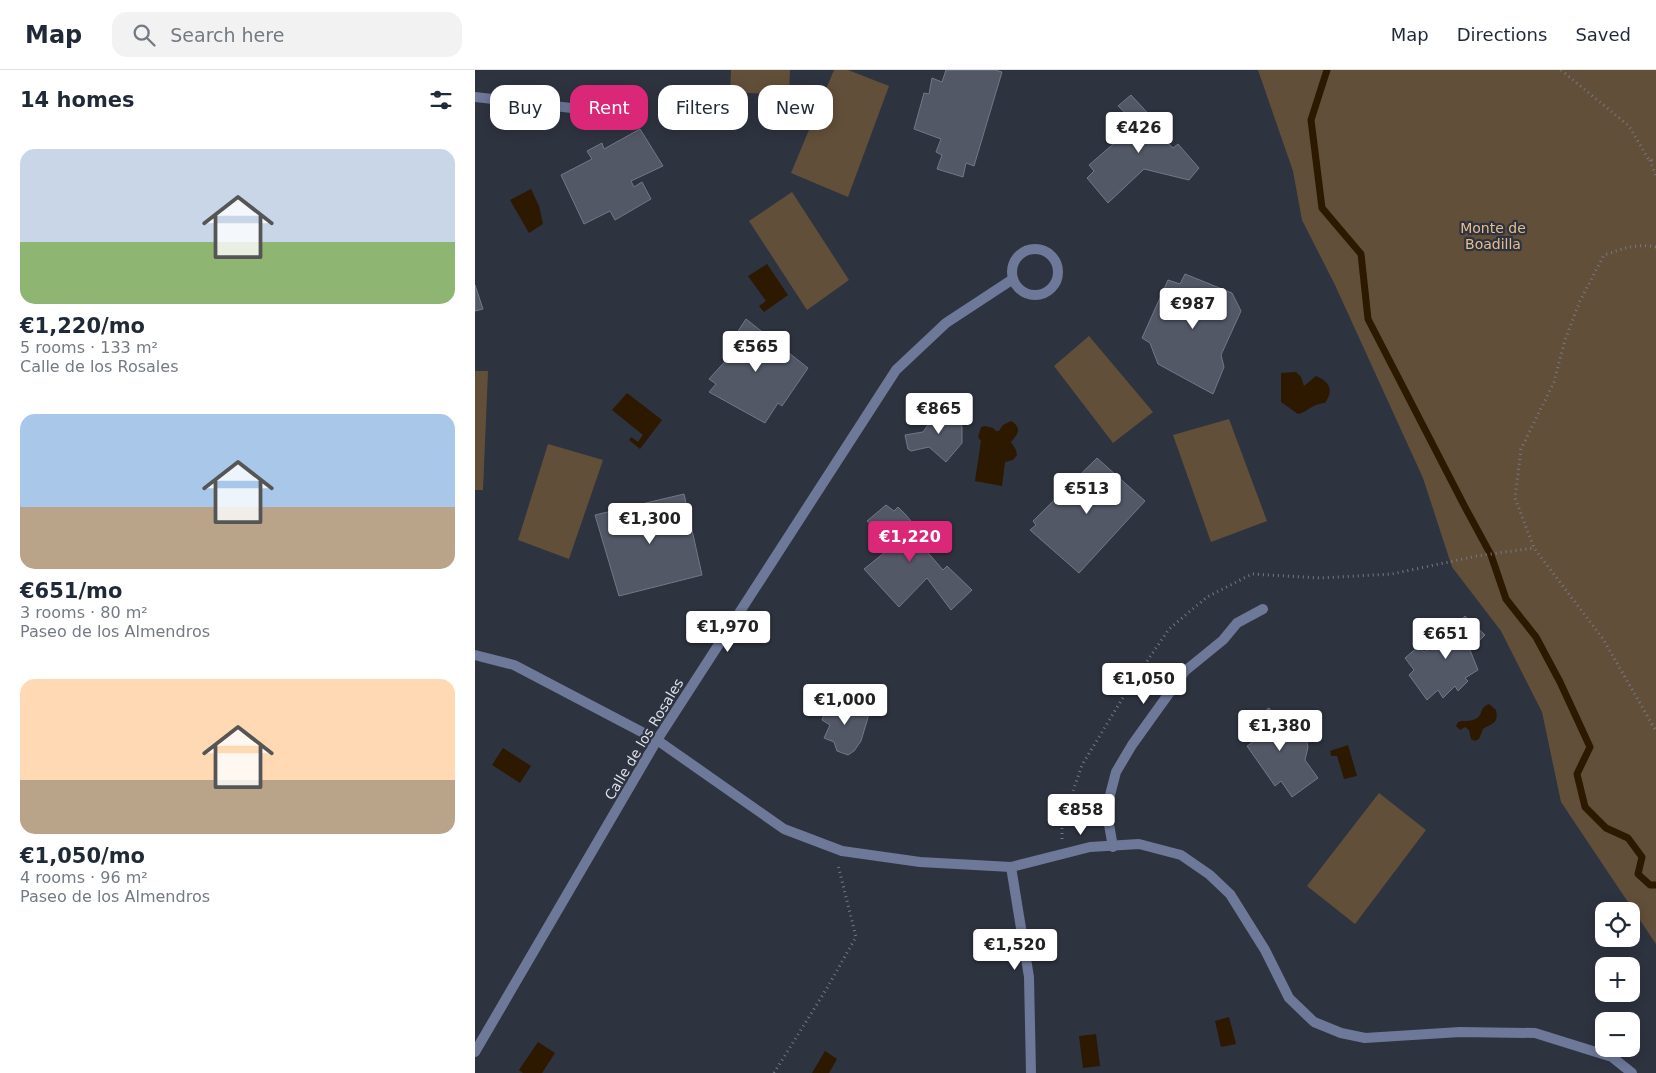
<!DOCTYPE html>
<meta charset="utf-8">
<style>
:root{--surface:#fff;--page:#f2f2f3;--text:#1f2937;--muted:#747a83;--line:#e0e1e3;--accent:#db2777}
body{margin:0;font-family:"DejaVu Sans",sans-serif;background:var(--page);color:var(--text);height:100vh;display:flex;flex-direction:column;font-size:19px;white-space:nowrap}
*{box-sizing:border-box;margin:0}
p{font-size:16px;color:var(--muted)}
.icon{flex:none;width:28px;height:28px;fill:none;stroke:currentColor;stroke-width:2;stroke-linecap:round;stroke-linejoin:round}
.map{position:relative;flex:1;overflow:hidden}
.details{display:flex;flex-direction:column;background:var(--surface);width:475px}
.details>*{flex:none}
.banner{position:absolute;left:15px;top:15px;width:475px;height:45px;display:flex;gap:10px}
.fabs{position:absolute;left:1120px;top:832px;display:grid;gap:10px}
.fabs a{display:grid;place-items:center;width:45px;height:45px;border-radius:10px;background:var(--surface);box-shadow:0 2px 12px #0003;font-size:25px}
.price{position:absolute;translate:-50% -42px;padding:0 11px;border-radius:5px;background:#fff;color:#222;font-size:16px;line-height:32px;filter:drop-shadow(0 1px 2px #0008)}
.price::after{content:'';position:absolute;left:50%;top:30px;width:15px;height:11px;margin-left:-8px;background:inherit;clip-path:polygon(0 0,100% 0,50% 100%)}
.price.on{background:var(--accent);color:#fff}
ul{padding:0;list-style:none}
li{display:grid;align-content:center;gap:10px;height:265px;padding:0 20px}
li span{display:grid;place-items:center;height:155px;border-radius:15px;color:#555}
li>.icon{margin-inline-start:auto}
span .icon{width:90px;height:90px;fill:#fffc;stroke-width:1}
li b{font-size:21px}
h2{display:flex;justify-content:space-between;align-items:center;height:60px;padding:0 20px;font-size:21px}
.pill{padding:0 18px;border-radius:15px;background:var(--surface);box-shadow:0 2px 12px #0003;font-size:18px;line-height:45px}
.pill.on{background:var(--accent);color:#fff}
header{display:flex;align-items:center;gap:30px;box-sizing:border-box;height:70px;padding:0 25px;background:var(--surface);border-bottom:1px solid var(--line)}
header strong{font-size:24px}
nav{display:flex;gap:28px;margin-inline-start:auto;font-size:18px}
.search{width:350px;height:45px;background:var(--page);display:flex;align-items:center;gap:12px;box-sizing:border-box;padding:0 18px;border-radius:15px;color:var(--muted);font-size:19px}
main{display:flex;flex:1;min-height:0}
.map>svg:first-child{display:block}
.green{fill:#624f3a}
.water{fill:#2d1800}
.lines{fill:none;stroke-linecap:round;stroke-linejoin:round}
.stream{stroke:#2d1800;stroke-width:7}
.building{fill:#535867;stroke:#727887}
.path{stroke:#757985;stroke-width:3;stroke-dasharray:1 4;stroke-linecap:butt}
.lane{stroke:#6e7899;stroke-width:10}
.street{stroke:#6e7899;stroke-width:10}
.labels{text-anchor:middle;stroke-width:4.5;stroke-linejoin:round;paint-order:stroke}
.park-label{font-size:14px;fill:#eabd89;stroke:#2e3340}
.street-label{font-size:14px;fill:#dcdfe8;stroke:#2e3340}
</style>
<header>
<strong>Map</strong>
<div class="search"><svg class="icon" aria-label="search" viewBox="0 0 24 24"><circle cx="10" cy="10" r="6"/><path d="M15 15l6 6"/></svg>Search here</div>
<nav><a>Map</a><a>Directions</a><a>Saved</a></nav>
</header>
<main>
<section class="details">
<h2>14 homes<svg class="icon" aria-label="filters" viewBox="0 0 24 24"><path d="M4 7h16M4 17h16"/><circle cx="9" cy="7" r="2"/><circle cx="15" cy="17" r="2"/></svg></h2>
<ul>
<li><span style="background:linear-gradient(#c9d6e8 60%,#8fb573 0)"><svg class="icon" aria-label="home" viewBox="0 0 24 24"><path d="M3 11l9-7 9 7M6 9v11h12V9"/></svg></span><div><b>€1,220/mo</b><p>5 rooms · 133 m²</p><p>Calle de los Rosales</p></div></li>
<li><span style="background:linear-gradient(#a9c7e8 60%,#b9a48a 0)"><svg class="icon" aria-label="home" viewBox="0 0 24 24"><path d="M3 11l9-7 9 7M6 9v11h12V9"/></svg></span><div><b>€651/mo</b><p>3 rooms · 80 m²</p><p>Paseo de los Almendros</p></div></li>
<li><span style="background:linear-gradient(#ffd9b3 65%,#b9a48a 0)"><svg class="icon" aria-label="home" viewBox="0 0 24 24"><path d="M3 11l9-7 9 7M6 9v11h12V9"/></svg></span><div><b>€1,050/mo</b><p>4 rooms · 96 m²</p><p>Paseo de los Almendros</p></div></li>
</ul>
</section>
<div class="map">
<svg width="1181" height="1003" viewBox="0 0 1181 1003">
<rect width="100%" height="100%" fill="#2e3340"/>
<g class="green">
<polygon points="256,0 315,0 314,25 255,22"/>
<polygon points="359,0 373,0 414,16 373,127 316,103"/>
<polygon points="783,0 1181,0 1181,874 1086,732 1067,642 1026,561 977,497 948,408 860,215 827,150 818,101"/>
<polygon points="317,122 374,210 332,240 274,151"/>
<polygon points="614,266 678,342 638,373 579,296"/>
<polygon points="0,301 13,301 8,420 0,420"/>
<polygon points="754,349 792,451 736,472 698,365"/>
<polygon points="73,374 128,390 94,489 43,470"/>
<polygon points="904,723 951,760 880,854 832,816"/>
</g>
<g class="water">
<polygon points="56,119 64,136 68,154 54,163 35,130"/>
<polygon points="292,194 313,225 289,242 284,236 291,231 273,206"/>
<path d="M821 302 826 307 829 316 841 306C855 312 859 320 850 333 836 334 835 341 823 344L806 332V303Z"/>
<polygon points="152,323 187,350 165,379 154,370 156,367 163,372 168,365 137,340"/>
<path d="M536 351C548 358 542 365 536 372L541 380 542 385 538 390 530 392 527 416 500 411 506 371 503 367 506 357 510 356 518 358 521 361H524L528 355Z"/>
<path d="M1014 634 1021 640C1024 654 1017 653 1008 659L1004 669 1000 671 996 669 994 660 990 657 985 660 981 656 983 652C988 650 995 652 1000 649 1009 646 1003 638 1014 634Z"/>
<polygon points="873,675 882,706 869,709 862,686 856,686 855,681"/>
<polygon points="28,678 56,696 45,713 17,695"/>
<polygon points="754,947 761,974 746,977 740,951"/>
<polygon points="621,964 625,996 608,998 604,966"/>
<polygon points="63,972 80,983 67,1003 48,1003 44,1000"/>
<polygon points="350,981 362,989 354,1003 337,1003"/>
</g>
<g class="lines">
<polyline class="stream" points="852,0 836,50 847,138 886,184 893,249 991,439 1016,485 1031,529 1061,567 1085,612 1115,677 1102,704 1110,737 1131,758 1153,768 1167,787 1163,804 1175,815 1181,815"/>
</g>
<g class="building">
<polygon points="471,0 520,0 527,2 499,96 491,93 488,107 462,99 467,85 461,82 466,69 439,59 449,23 454,24 457,8 467,12"/>
<polygon points="656,25 681,52 685,50 693,58 688,67 698,78 703,74 724,98 714,110 669,99 633,133 612,108 619,101 614,95 658,57 651,51 655,47 643,36"/>
<polygon points="165,59 188,96 156,111 159,117 167,112 176,129 140,150 135,141 109,154 86,105 117,89 112,81 127,73 129,79"/>
<polygon points="710,204 757,223 766,241 746,285 749,297 738,324 683,294 675,273 667,268 693,210 705,214"/>
<polygon points="0,215 8,239 0,241"/>
<polygon points="271,249 333,298 307,336 303,333 290,353 234,322 241,314 234,309 254,287 248,284"/>
<polygon points="465,338 482,340 487,357 487,373 471,392 454,377 436,381 433,379 430,365 448,362"/>
<polygon points="622,388 670,431 604,503 555,460 561,455 558,451"/>
<polygon points="209,424 227,505 144,526 120,445"/>
<polygon points="411,435 419,441 423,437 430,444 436,451 433,455 441,460 441,469 468,500 472,496 497,520 476,540 452,508 424,537 389,499 419,475 392,451"/>
<polygon points="990,546 1010,565 995,580 1003,600 990,608 993,611 983,621 980,616 968,628 963,620 952,630 934,605 939,600 930,588 944,576 949,582 957,577 954,572 966,562 969,566"/>
<polygon points="355,628 394,644 386,671 379,681 373,685 362,681 359,672 349,668 355,655 347,650"/>
<polygon points="794,638 806,656 809,655 820,658 831,668 833,677 830,690 843,708 817,727 806,711 800,716 772,676 778,672 768,657"/>
</g>
<g class="lines">
<g class="path">
<polyline points="1086,0 1154,56 1174,90 1181,91"/>
<polyline points="1175,90 1181,106"/>
<path d="M1181 177C1162 173 1147 179 1129 185L1105 231 1090 270 1079 312 1046 379 1040 428 1059 478 1128 569 1181 661"/>
<polyline points="587,769 587,753 607,695 655,616 694,559 732,527 777,504 845,508 917,504 1002,486 1059,478"/>
<polyline points="299,1003 352,918 381,867 363,795"/>
</g>
<circle class="lane" cx="560" cy="202" r="23"/>
<g class="street">
<polyline points="0,27 114,40"/>
<polyline points="0,585 39,595 182,670 309,759 367,781 445,792 536,797 615,777 664,774 706,785 735,805 755,824 790,880 814,928 839,952 866,963 890,968 985,962 1060,963 1137,987 1157,1003"/>
<polyline points="638,777 633,749 635,725 641,702 657,675 710,601 748,570 762,553 788,539"/>
<polyline points="536,797 554,907 556,1003"/>
<polyline points="0,982 182,670 421,300 471,253 538,209"/>
</g>
</g>
<g class="labels">
<g class="park-label">
<text x="1018" y="163">Monte de<tspan x="1018" dy="16">Boadilla</tspan></text>
</g>
<g class="street-label">
<text transform="translate(169 669) rotate(-59)" y="5">Calle de los Rosales</text>
</g>
</g>
</svg>
<div class="fabs">
<a><svg class="icon" aria-label="locate" viewBox="0 0 24 24"><circle cx="12" cy="12" r="6"/><path d="M12 2v4M12 18v4M2 12h4M18 12h4"/></svg></a>
<a>+</a>
<a>−</a>
</div>
<b class="price" style="left:664px;top:84px">€426</b>
<b class="price" style="left:718px;top:260px">€987</b>
<b class="price" style="left:281px;top:303px">€565</b>
<b class="price" style="left:464px;top:365px">€865</b>
<b class="price" style="left:612px;top:445px">€513</b>
<b class="price" style="left:175px;top:475px">€1,300</b>
<b class="price on" style="left:435px;top:493px">€1,220</b>
<b class="price" style="left:253px;top:583px">€1,970</b>
<b class="price" style="left:971px;top:590px">€651</b>
<b class="price" style="left:669px;top:635px">€1,050</b>
<b class="price" style="left:370px;top:656px">€1,000</b>
<b class="price" style="left:805px;top:682px">€1,380</b>
<b class="price" style="left:606px;top:766px">€858</b>
<b class="price" style="left:540px;top:901px">€1,520</b>
<div class="banner">
<a class="pill">Buy</a>
<a class="pill on">Rent</a>
<a class="pill">Filters</a>
<a class="pill">New</a>
</div>
</div>
</main>
